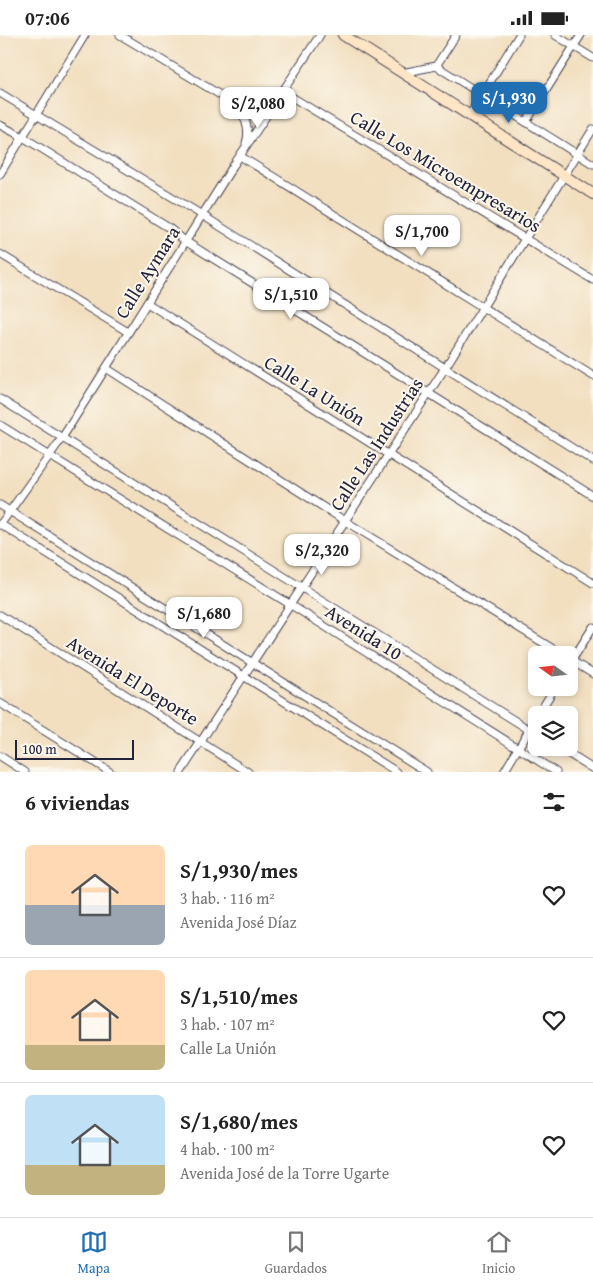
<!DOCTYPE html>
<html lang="es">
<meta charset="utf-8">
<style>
:root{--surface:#fff;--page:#f2f2f2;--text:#222;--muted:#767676;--line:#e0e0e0;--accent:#1f6fb2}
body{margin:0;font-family:"Gentium Book Plus",serif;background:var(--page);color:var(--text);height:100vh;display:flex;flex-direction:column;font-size:19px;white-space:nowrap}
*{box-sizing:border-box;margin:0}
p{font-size:16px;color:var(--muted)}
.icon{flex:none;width:28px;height:28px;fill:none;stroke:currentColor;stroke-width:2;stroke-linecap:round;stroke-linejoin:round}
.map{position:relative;height:737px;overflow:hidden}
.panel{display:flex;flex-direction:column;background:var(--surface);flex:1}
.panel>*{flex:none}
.needle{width:32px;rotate:285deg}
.fabs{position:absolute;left:528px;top:611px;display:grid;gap:10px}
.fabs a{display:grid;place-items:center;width:50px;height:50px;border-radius:8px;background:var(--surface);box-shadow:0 2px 8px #0003;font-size:25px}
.scale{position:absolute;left:15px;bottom:12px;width:119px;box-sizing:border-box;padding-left:5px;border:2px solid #22223b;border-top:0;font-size:14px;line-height:18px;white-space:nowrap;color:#22223b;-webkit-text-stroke:4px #fbf7ec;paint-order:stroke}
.price{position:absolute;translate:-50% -42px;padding:0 11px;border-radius:10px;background:#fff;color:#222;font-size:16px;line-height:32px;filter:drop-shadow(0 1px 2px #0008)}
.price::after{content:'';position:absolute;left:50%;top:30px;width:15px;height:11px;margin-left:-8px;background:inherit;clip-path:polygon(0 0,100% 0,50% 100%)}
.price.selected{background:var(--accent);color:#fff}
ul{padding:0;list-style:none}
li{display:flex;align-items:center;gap:15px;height:125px;padding:0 25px}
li+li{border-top:1px solid var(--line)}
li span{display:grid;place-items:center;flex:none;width:140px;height:100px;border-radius:8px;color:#555}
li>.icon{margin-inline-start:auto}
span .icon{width:60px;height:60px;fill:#fffc;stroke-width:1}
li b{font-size:21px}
h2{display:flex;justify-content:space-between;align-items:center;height:60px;padding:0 25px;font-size:21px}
.status{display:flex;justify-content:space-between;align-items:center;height:35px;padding:0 25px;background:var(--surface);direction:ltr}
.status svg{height:14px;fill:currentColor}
.tab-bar{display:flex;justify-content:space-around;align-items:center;height:70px;border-top:1px solid var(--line);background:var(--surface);font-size:14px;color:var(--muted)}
.tab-bar a{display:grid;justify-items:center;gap:2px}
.tab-bar .selected{color:var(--accent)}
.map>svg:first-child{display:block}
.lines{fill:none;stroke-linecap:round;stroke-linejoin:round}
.street-casing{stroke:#413e4f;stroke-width:9}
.secondary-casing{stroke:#413e4f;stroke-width:12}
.street{stroke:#fff;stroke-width:7}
.secondary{stroke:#fde5c5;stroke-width:10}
.labels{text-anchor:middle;stroke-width:4;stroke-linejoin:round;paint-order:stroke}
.street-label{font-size:19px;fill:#22223b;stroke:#fbf7ec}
</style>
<div class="status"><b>07:06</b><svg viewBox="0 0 49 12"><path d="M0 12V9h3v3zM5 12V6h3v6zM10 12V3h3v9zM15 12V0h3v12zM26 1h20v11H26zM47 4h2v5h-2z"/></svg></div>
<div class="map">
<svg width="593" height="737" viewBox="0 0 593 737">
<rect width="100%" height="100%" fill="#fbf7ec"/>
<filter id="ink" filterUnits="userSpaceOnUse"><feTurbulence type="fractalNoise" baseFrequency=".02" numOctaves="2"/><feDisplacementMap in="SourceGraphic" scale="10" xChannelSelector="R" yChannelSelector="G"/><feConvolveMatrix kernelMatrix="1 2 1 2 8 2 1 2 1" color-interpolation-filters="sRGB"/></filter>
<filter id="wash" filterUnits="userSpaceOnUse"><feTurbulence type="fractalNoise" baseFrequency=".0096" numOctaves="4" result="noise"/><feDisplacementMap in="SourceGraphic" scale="20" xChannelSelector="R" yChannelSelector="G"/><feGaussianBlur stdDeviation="1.12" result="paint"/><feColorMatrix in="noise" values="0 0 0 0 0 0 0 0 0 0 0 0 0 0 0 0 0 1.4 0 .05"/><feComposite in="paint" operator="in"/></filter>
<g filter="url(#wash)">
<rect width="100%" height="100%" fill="#f2dfc0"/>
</g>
<g filter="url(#ink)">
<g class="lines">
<defs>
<g id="street">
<path d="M120 0 237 70C254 69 267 63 282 56L593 245"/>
<polyline points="555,0 593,23"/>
<polyline points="436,31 593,129"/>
<polyline points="402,38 436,31 456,0"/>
<polyline points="0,58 202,180 593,426"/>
<path d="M237 70C244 81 251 94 246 108"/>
<polyline points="469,81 519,0"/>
<polyline points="526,87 581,0"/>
<polyline points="0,90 23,102 169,193 185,206 593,461"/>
<polyline points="242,118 240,121 593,341"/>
<polyline points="0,139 85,0"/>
<polyline points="0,219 128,297"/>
<polyline points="147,268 593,548"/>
<polyline points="106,333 345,486 563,620"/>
<polyline points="0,364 536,699"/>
<polyline points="0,390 291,570 556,737"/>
<polyline points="0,470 427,737"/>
<polyline points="0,489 397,737"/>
<polyline points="0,490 62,403 233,131 320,0"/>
<polyline points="0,580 248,737"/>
<polyline points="569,624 593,639"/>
<polyline points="569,630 593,592"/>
<polyline points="0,668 110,737"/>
<polyline points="538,680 555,652"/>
<polyline points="558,712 593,734"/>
<polyline points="0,721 25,737"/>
<polyline points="181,737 445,333 593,94"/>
<polyline points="504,737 536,683"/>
</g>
<polyline id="secondary" points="343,0 593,159"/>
</defs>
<use href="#street" class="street-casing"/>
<use href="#secondary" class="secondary-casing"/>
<use href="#street" class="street"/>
<use href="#secondary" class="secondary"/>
</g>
</g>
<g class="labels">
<g class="street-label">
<text transform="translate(446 136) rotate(31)" y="7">Calle Los Microempresarios</text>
<text transform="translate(147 237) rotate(-58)" y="7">Calle Aymara</text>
<text transform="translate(315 355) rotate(32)" y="7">Calle La Unión</text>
<text transform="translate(376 409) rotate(-57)" y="7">Calle Las Industrias</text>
<text transform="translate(364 597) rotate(32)" y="7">Avenida 10</text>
<text transform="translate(133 645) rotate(32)" y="7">Avenida El Deporte</text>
</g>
</g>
</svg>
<div class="fabs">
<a><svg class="needle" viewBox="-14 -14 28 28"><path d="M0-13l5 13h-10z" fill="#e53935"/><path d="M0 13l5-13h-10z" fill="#767676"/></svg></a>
<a><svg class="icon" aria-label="layers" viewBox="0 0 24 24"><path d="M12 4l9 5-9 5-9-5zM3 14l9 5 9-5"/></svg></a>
</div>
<div class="scale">100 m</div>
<b class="price selected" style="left:509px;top:89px">S/1,930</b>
<b class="price" style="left:258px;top:94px">S/2,080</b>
<b class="price" style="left:422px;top:222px">S/1,700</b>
<b class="price" style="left:291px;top:285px">S/1,510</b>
<b class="price" style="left:322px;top:541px">S/2,320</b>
<b class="price" style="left:204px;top:604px">S/1,680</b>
</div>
<section class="panel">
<h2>6 viviendas<svg class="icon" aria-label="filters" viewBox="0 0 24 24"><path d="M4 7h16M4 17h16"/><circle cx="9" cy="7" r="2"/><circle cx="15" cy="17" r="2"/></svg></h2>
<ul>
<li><span style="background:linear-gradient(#ffd9b3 60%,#9aa5b1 0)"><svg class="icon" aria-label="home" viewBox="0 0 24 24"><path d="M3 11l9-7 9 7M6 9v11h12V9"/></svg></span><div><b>S/1,930/mes</b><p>3 hab. · 116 m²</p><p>Avenida José Díaz</p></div><svg class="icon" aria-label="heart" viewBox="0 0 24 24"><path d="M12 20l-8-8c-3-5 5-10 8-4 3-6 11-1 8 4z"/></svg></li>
<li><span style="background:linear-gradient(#ffd9b3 75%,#c2b280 0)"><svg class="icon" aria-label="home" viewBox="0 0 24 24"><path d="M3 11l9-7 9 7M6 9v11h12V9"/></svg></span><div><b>S/1,510/mes</b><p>3 hab. · 107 m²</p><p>Calle La Unión</p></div><svg class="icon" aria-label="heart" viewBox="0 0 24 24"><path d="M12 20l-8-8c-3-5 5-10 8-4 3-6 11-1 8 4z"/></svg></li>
<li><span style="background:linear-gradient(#bfe0f5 70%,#c2b280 0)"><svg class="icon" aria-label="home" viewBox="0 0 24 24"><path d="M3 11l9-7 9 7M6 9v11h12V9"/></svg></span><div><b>S/1,680/mes</b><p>4 hab. · 100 m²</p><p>Avenida José de la Torre Ugarte</p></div><svg class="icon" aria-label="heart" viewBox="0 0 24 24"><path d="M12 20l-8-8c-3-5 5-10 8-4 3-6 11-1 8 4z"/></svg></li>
</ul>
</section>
<nav class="tab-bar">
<a class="selected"><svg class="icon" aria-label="map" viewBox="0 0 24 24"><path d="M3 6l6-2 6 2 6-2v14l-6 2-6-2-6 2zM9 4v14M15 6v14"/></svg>Mapa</a>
<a><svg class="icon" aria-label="saved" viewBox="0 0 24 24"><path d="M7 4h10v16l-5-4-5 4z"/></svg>Guardados</a>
<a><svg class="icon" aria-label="home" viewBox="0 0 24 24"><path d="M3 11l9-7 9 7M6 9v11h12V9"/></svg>Inicio</a>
</nav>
